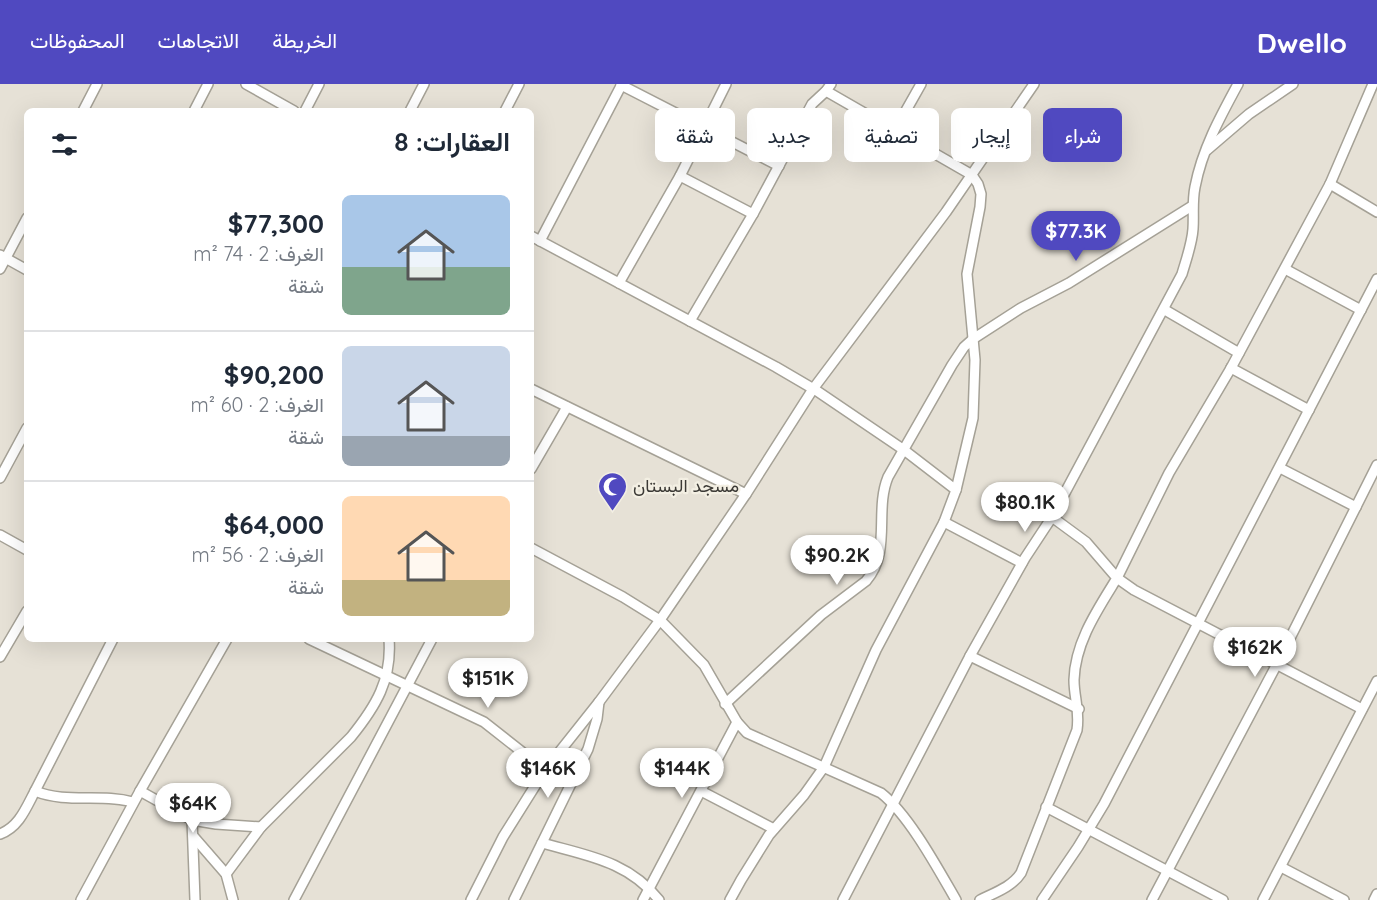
<!DOCTYPE html>
<html lang="ar">
<meta charset="utf-8">
<style>
:root{--surface:#fff;--page:#f6f6f7;--text:#1f2937;--muted:#747a83;--line:#e0e1e3;--accent:#5049c0}
body{margin:0;font-family:Quicksand,Vazirmatn,sans-serif;background:var(--page);color:var(--text);direction:rtl;height:100vh;display:flex;flex-direction:column;font-size:22px;white-space:nowrap}
*{box-sizing:border-box;margin:0}
p{font-size:20px;color:var(--muted)}
.icon{flex:none;width:33px;height:33px;fill:none;stroke:currentColor;stroke-width:2;stroke-linecap:round;stroke-linejoin:round}
.map{position:relative;flex:1;overflow:hidden;direction:ltr}
.details{position:absolute;left:24px;top:24px;width:510px;height:534px;display:flex;flex-direction:column;background:var(--surface);border-radius:9px;box-shadow:0 6px 24px #0002;direction:rtl}
.details>*{flex:none}
.banner{position:absolute;left:552px;top:24px;width:570px;height:54px;direction:rtl;display:flex;gap:12px}
.price{position:absolute;translate:-50% -51px;padding:0 14px;border-radius:21px;background:#fff;color:#222;font-size:20px;line-height:39px;filter:drop-shadow(0 2px 3px #0008)}
.price::after{content:'';position:absolute;left:50%;top:36px;width:18px;height:14px;margin-left:-9px;background:inherit;clip-path:polygon(0 0,100% 0,50% 100%)}
.price.current{background:var(--accent);color:#fff}
ul{padding:0;list-style:none}
li{display:flex;align-items:center;gap:18px;height:150px;padding:0 24px}
li+li{border-top:2px solid var(--line)}
li span{display:grid;place-items:center;flex:none;width:168px;height:120px;border-radius:9px;color:#555}
li>.icon{margin-inline-start:auto}
span .icon{width:72px;height:72px;fill:#fffc;stroke-width:1}
li b{font-size:26px}
h2{display:flex;justify-content:space-between;align-items:center;height:72px;padding:0 24px;font-size:26px}
.pill{padding:0 21px;border-radius:9px;background:var(--surface);box-shadow:0 6px 24px #0002;font-size:21px;line-height:54px}
.pill.current{background:var(--accent);color:#fff}
header{display:flex;align-items:center;gap:36px;box-sizing:border-box;height:84px;padding:0 30px;background:var(--accent);color:#fff}
header strong{font-size:28px}
nav{display:flex;gap:33px;margin-inline-start:auto;font-size:21px}
.map>svg:first-child{display:block}
.lines{fill:none;stroke-linecap:round;stroke-linejoin:round}
.minor-casing{stroke:#a5a196;stroke-width:12}
.minor{stroke:#fff;stroke-width:9}
.labels{text-anchor:middle;stroke-width:4.5;stroke-linejoin:round;paint-order:stroke}
.poi-label{font-size:18px;fill:#3c3a36;stroke:#f3efe3;text-anchor:start}
</style>
<header>
<strong>Dwello</strong>
<nav><a>الخريطة</a><a>الاتجاهات</a><a>المحفوظات</a></nav>
</header>
<div class="map">
<svg width="1377" height="816" viewBox="0 0 1377 816">
<rect width="100%" height="100%" fill="#e6e1d6"/>
<g class="lines">
<defs>
<g id="minor">
<polyline points="246,0 294,27"/>
<polyline points="621,1 779,82"/>
<polyline points="826,7 972,91 978,100 981,110 980,123 967,190 975,276 973,334 956,406"/>
<polyline points="83,27 97,0"/>
<polyline points="194,27 208,0"/>
<polyline points="305,27 319,0"/>
<polyline points="410,27 424,0"/>
<polyline points="505,27 519,0"/>
<polyline points="895,46 921,0"/>
<polyline points="1207,66 1249,30 1293,0"/>
<polyline points="680,92 753,130"/>
<polyline points="1330,100 1377,128"/>
<polyline points="531,152 776,283 817,307 904,366 956,406 944,438 876,566 824,683 804,711 769,751 741,796 730,816"/>
<polyline points="540,157 622,0"/>
<polyline points="0,171 27,186"/>
<polyline points="0,185 27,134"/>
<polyline points="1285,185 1361,226"/>
<polyline points="619,199 680,92 726,0"/>
<polyline points="1165,226 1239,269"/>
<polyline points="690,237 753,130 812,20 826,7 831,0"/>
<polyline points="1231,284 1309,326"/>
<polyline points="531,305 746,410"/>
<polyline points="1280,384 1356,423"/>
<polyline points="531,385 567,323"/>
<polyline points="0,394 27,344"/>
<polyline points="944,438 1022,479"/>
<polyline points="0,451 27,466"/>
<path d="M531 464 623 513 660 536 704 581 737 638 747 649 881 709C909 731 938 785 956 816"/>
<polyline points="309,555 484,638 545,686"/>
<polyline points="970,572 1079,625"/>
<polyline points="0,573 27,527"/>
<path d="M725 620 821 531 866 497C892 467 874 427 888 393L952 281 964 263 973 255 1021 224 1069 199 1192 122"/>
<polyline points="1362,625 1134,506 1117,494 1169,389 1231,284 1330,100 1373,0"/>
<polyline points="35,707 113,555"/>
<polyline points="140,707 192,736 216,740 261,743"/>
<polyline points="701,707 774,745"/>
<polyline points="1046,723 1223,816"/>
<polyline points="192,736 195,816"/>
<path d="M0 750C19 743 26 724 35 707 67 720 101 709 133 718"/>
<polyline points="193,752 226,790 233,816"/>
<path d="M542 759C588 772 628 777 659 816"/>
<polyline points="1281,783 1344,816"/>
<path d="M226 790 261 743 351 653C376 622 392 596 389 555"/>
<polyline points="81,816 140,707 227,555"/>
<polyline points="294,816 432,555"/>
<polyline points="471,816 503,753 545,686 599,618 660,536 746,410 813,305 946,128 1034,0"/>
<polyline points="514,816 588,665 597,635 599,618"/>
<polyline points="643,816 737,638"/>
<polyline points="843,816 970,572 1025,474 1052,433"/>
<path d="M980 816C994 809 1012 803 1021 789L1077 646C1080 626 1074 614 1074 596 1075 558 1098 525 1117 494L1086 458 1052 433 1182 190C1186 176 1192 160 1193 145 1194 131 1192 118 1195 103 1202 66 1220 33 1238 0"/>
<polyline points="1042,816 1078,763 1104,720 1377,195"/>
<polyline points="1152,816 1277,580 1377,381"/>
<polyline points="1263,816 1377,597"/>
<polyline points="1374,816 1377,810"/>
</g>
</defs>
<use href="#minor" class="minor-casing"/>
<use href="#minor" class="minor"/>
</g>
<defs>
<symbol id="mosque-pin" viewBox="-11 -11 22 30"><path d="M0 17L-7.5 6A9.5 9.5 0 1 1 7.5 6Z" fill="#5049c0" stroke="#f3efe3"/><path d="M3.5-4.9A6 6 0 1 0 3.5 4.9A5 5 0 1 1 3.5-4.9Z" fill="#fff"/></symbol>
</defs>
<g fill-rule="evenodd">
<use href="#mosque-pin" x="596" y="386" width="33" height="45"/>
</g>
<g class="labels">
<g class="poi-label">
<text x="633" y="408">مسجد البستان</text>
</g>
</g>
</svg>
<b class="price current" style="left:1076px;top:178px">$77.3K</b>
<b class="price" style="left:1025px;top:449px">$80.1K</b>
<b class="price" style="left:837px;top:502px">$90.2K</b>
<b class="price" style="left:1255px;top:594px">$162K</b>
<b class="price" style="left:488px;top:625px">$151K</b>
<b class="price" style="left:548px;top:715px">$146K</b>
<b class="price" style="left:682px;top:715px">$144K</b>
<b class="price" style="left:193px;top:750px">$64K</b>
<div class="banner">
<a class="pill current">شراء</a>
<a class="pill">إيجار</a>
<a class="pill">تصفية</a>
<a class="pill">جديد</a>
<a class="pill">شقة</a>
</div>
<section class="details">
<h2>العقارات: 8<svg class="icon" aria-label="filters" viewBox="0 0 24 24"><path d="M4 7h16M4 17h16"/><circle cx="9" cy="7" r="2"/><circle cx="15" cy="17" r="2"/></svg></h2>
<ul>
<li><span style="background:linear-gradient(#a9c7e8 60%,#7fa58c 0)"><svg class="icon" aria-label="home" viewBox="0 0 24 24"><path d="M3 11l9-7 9 7M6 9v11h12V9"/></svg></span><div><b>$77,300</b><p>الغرف: 2 · 74 m²</p><p>شقة</p></div></li>
<li><span style="background:linear-gradient(#c9d6e8 75%,#9aa5b1 0)"><svg class="icon" aria-label="home" viewBox="0 0 24 24"><path d="M3 11l9-7 9 7M6 9v11h12V9"/></svg></span><div><b>$90,200</b><p>الغرف: 2 · 60 m²</p><p>شقة</p></div></li>
<li><span style="background:linear-gradient(#ffd9b3 70%,#c2b280 0)"><svg class="icon" aria-label="home" viewBox="0 0 24 24"><path d="M3 11l9-7 9 7M6 9v11h12V9"/></svg></span><div><b>$64,000</b><p>الغرف: 2 · 56 m²</p><p>شقة</p></div></li>
</ul>
</section>
</div>
